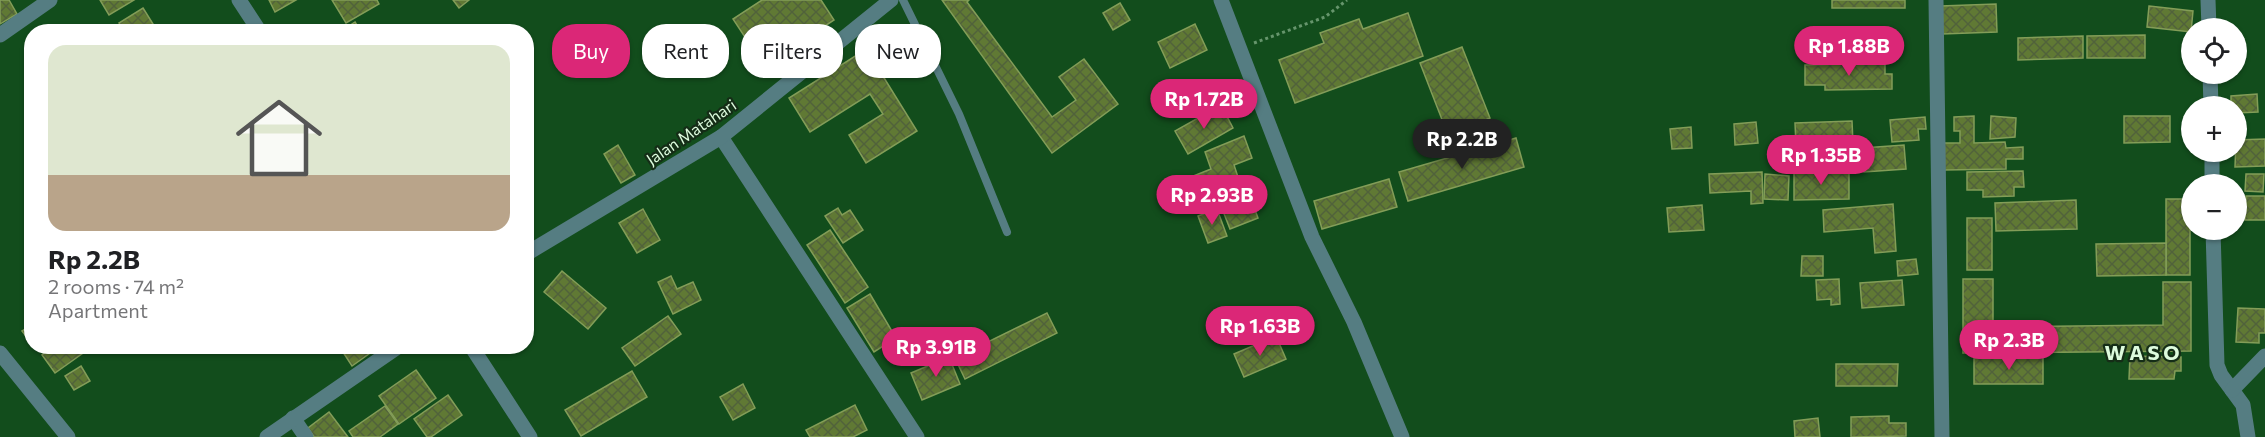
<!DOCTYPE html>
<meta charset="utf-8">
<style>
:root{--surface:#fff;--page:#f6f6f6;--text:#202124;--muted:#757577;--line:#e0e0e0;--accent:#db2777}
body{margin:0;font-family:Commissioner,sans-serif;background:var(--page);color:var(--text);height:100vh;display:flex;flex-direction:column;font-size:22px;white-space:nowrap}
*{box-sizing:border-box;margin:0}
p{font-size:20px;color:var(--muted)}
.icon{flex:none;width:33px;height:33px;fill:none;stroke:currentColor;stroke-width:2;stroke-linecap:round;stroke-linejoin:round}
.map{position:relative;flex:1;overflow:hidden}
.sheet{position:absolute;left:24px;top:24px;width:510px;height:330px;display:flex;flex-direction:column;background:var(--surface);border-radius:24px;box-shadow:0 2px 4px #0004}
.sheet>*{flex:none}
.hud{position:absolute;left:552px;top:24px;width:570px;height:54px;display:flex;gap:12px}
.controls{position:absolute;left:2181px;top:18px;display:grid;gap:12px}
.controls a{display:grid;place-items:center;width:66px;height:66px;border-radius:50%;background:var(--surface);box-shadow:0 2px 4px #0004;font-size:30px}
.price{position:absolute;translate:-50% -51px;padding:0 14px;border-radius:21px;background:var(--accent);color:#fff;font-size:20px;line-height:39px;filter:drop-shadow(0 2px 3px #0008)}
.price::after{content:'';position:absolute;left:50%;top:36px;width:18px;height:14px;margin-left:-9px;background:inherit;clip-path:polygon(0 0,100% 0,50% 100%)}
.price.current{background:#222;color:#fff}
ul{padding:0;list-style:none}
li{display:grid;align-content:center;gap:12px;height:318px;padding:0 24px}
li+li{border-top:2px solid var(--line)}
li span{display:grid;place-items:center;height:186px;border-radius:18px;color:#555}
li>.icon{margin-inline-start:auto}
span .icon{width:108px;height:108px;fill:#fffc;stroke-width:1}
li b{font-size:26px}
.chip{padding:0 21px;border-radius:24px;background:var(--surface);box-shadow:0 2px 4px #0004;font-size:21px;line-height:54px}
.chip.current{background:var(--accent);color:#fff}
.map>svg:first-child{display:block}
.building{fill:url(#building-cross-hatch);stroke:#839d58;stroke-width:1.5}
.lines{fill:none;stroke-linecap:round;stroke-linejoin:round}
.path{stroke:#66956c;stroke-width:3;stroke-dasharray:3 3;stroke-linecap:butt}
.service{stroke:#557d82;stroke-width:8}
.minor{stroke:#557d82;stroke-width:15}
.labels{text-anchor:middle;stroke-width:4.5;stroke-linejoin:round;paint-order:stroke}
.street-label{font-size:16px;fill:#ddfbdd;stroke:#152d17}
.quarter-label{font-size:20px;font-weight:bold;fill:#ddfbdd;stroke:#152d17}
</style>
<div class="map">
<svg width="2265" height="437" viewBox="0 0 2265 437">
<defs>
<pattern id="building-cross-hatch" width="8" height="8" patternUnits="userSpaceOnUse" patternTransform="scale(1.5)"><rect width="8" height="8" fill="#607934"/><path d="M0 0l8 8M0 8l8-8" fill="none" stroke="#51623b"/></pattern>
</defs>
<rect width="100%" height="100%" fill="#124d1c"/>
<g class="building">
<polygon points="0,0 9,0 17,14 0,24"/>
<polygon points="100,0 134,0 109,15"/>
<polygon points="269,0 296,0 275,12"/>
<polygon points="332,0 377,0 379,4 346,23"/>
<polygon points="453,0 469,0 459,8"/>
<polygon points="762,0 821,0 834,20 764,66 733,19"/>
<polygon points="942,0 969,0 967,2 1052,117 1076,100 1059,77 1084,59 1118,104 1052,153"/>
<rect x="1832" y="0" width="73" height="8"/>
<polygon points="1120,3 1130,20 1113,30 1103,13"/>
<polygon points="1996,4 1997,32 1942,34 1941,6"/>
<polygon points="2149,6 2193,11 2191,32 2147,27"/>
<polygon points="143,8 158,32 125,32 119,23"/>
<polygon points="1408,13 1423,56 1295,103 1279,60 1324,43 1320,33 1359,19 1363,29"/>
<polygon points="355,22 361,32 340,32"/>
<polygon points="1195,24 1207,50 1170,68 1158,42"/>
<polygon points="2145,35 2145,58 2087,58 2087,36"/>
<polygon points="2083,36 2083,58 2018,60 2018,38"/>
<polygon points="1462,47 1490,118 1448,135 1420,63"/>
<polygon points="868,52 917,131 866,163 849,135 883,114 870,94 810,132 789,98 860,53 862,56"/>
<polygon points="1885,63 1885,74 1892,74 1892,89 1825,90 1825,85 1805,85 1805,65"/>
<polygon points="1212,80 1221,99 1195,111 1186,92"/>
<polygon points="2257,94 2258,112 2236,113 2236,106 2231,106 2231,96"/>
<polygon points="1221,105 1233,128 1188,154 1175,131"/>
<polygon points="1974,116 1974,143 2005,142 2006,148 2023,147 2023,159 2006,159 2006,169 1944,170 1944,143 1960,143 1960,131 1954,131 1954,117"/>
<polygon points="1991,116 2016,118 2015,137 1990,139"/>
<polygon points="2124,116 2170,116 2170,142 2124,143"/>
<polygon points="1925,117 1926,129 1918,129 1919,140 1892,142 1890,120"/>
<polygon points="1852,121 1853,143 1796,146 1795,123"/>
<polygon points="1756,122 1758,143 1735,145 1734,124"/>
<polygon points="1691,127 1692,148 1672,149 1670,129"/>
<polygon points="1244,136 1252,158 1234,165 1238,177 1212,187 1215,193 1195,201 1186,179 1211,169 1205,152"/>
<polygon points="1516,138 1524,167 1408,201 1399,172"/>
<polygon points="2265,139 2265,166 2235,167 2236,140"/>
<polygon points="618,145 635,175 621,183 604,154"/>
<polygon points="1904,145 1906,169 1864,172 1863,148"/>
<polygon points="2023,171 2024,187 2014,187 2014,196 1983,197 1983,190 1967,190 1967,172"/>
<polygon points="1762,172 1763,203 1751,204 1751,191 1710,193 1709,174"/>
<polygon points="1849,172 1849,199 1794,200 1794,173"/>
<polygon points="1765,174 1789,176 1788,200 1764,199"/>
<polygon points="2246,174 2264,174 2263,192 2245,191"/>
<polygon points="1389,179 1397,207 1322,229 1314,201"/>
<polygon points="2246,196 2265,196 2265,220 2245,220"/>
<polygon points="1239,199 1242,208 1253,204 1258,218 1230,229 1221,206"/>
<rect x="2166" y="199" width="24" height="76"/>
<polygon points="2076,200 2077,229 1996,231 1995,203"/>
<polygon points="1893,204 1896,251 1875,253 1873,228 1824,232 1823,210"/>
<polygon points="1702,205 1704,230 1669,232 1667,208"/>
<polygon points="838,208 842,215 850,210 863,230 843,243 825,216"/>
<polygon points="643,209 660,240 637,253 619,223"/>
<polygon points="1217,209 1227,236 1208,243 1198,216"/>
<rect x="1967" y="218" width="25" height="52"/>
<polygon points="830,230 868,287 845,303 807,245"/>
<polygon points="2166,243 2166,275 2097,276 2096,244"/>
<polygon points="1802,256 1823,256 1823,276 1801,276"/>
<polygon points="1916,259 1918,274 1898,276 1897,261"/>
<polygon points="562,271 606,308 588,329 544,292"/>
<polygon points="671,276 677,289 693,282 701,300 673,314 658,282"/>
<polygon points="1839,279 1840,304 1831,305 1831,299 1817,300 1816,280"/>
<polygon points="1963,279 1993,279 1993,327 2163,325 2163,282 2191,282 2191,351 1963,353"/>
<polygon points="1902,280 1904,305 1862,308 1860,283"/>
<polygon points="870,294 896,338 874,352 847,308"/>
<polygon points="2238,308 2265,309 2265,333 2259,333 2259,343 2236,342"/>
<polygon points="1047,313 1057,333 965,379 955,358"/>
<polygon points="668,316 681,334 635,366 622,348"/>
<polygon points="32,325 32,344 22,331"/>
<polygon points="1276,336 1286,359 1244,377 1234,354"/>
<polygon points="53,346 93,346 55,373 42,355"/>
<polygon points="339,346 380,346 352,366"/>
<polygon points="2130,356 2181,357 2181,371 2175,371 2174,379 2129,379"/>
<polygon points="949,357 960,384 922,400 911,373"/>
<polygon points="2043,357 2043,384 1974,384 1974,358"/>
<polygon points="1836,364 1898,364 1897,386 1836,386"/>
<polygon points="81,366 90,381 74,390 65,376"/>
<polygon points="416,370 436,398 399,424 379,396"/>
<polygon points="632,371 647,397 581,436 565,410"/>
<polygon points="743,384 755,408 733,420 720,397"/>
<polygon points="448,395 462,415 431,437 427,437 414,419"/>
<polygon points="855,405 867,430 853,437 810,437 806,430"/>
<polygon points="385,406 398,424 380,437 353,437 349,431"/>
<polygon points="329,412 348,437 314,437 308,428"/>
<polygon points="1889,416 1889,423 1906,423 1906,436 1851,437 1851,417"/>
<polygon points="1818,418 1820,437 1795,437 1794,421"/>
</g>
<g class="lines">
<polyline class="path" points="1254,43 1325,17 1347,0"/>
<polyline class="service" points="903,0 959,114 1007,232"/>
<g class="minor">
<polyline points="239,0 260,32"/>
<polyline points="1221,0 1312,237 1354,322 1402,437"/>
<polyline points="1936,0 1942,437"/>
<polyline points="2208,0 2209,28"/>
<polyline points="0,35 50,0"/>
<polyline points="2210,74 2211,106"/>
<polyline points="721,137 917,437"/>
<polyline points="2212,152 2212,184"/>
<polyline points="2213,230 2217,365 2221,375 2243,405 2248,437"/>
<polyline points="526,254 721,137 891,0"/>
<polyline points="471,346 530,437"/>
<polyline points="0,353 68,437"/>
<polyline points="2232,390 2265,356"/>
<polyline points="293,418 306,437"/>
<polyline points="267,437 399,346"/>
</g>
</g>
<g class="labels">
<g class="street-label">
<text transform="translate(691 132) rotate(-34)" y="6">Jalan Matahari</text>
</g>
<g class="quarter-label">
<text x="2142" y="360">W A S O</text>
</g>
</g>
</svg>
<div class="controls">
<a><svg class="icon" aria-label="locate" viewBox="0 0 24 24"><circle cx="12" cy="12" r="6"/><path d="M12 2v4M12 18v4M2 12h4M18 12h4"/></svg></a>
<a>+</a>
<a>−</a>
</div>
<b class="price" style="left:1849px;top:77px">Rp 1.88B</b>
<b class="price" style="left:1204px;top:130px">Rp 1.72B</b>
<b class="price current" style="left:1462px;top:170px">Rp 2.2B</b>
<b class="price" style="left:1821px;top:186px">Rp 1.35B</b>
<b class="price" style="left:1212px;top:226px">Rp 2.93B</b>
<b class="price" style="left:1260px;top:357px">Rp 1.63B</b>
<b class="price" style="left:2009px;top:371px">Rp 2.3B</b>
<b class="price" style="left:936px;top:378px">Rp 3.91B</b>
<div class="hud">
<a class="chip current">Buy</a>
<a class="chip">Rent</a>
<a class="chip">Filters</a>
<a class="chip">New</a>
</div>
<section class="sheet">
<ul>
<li><span style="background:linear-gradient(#dfe7d0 70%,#b9a48a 0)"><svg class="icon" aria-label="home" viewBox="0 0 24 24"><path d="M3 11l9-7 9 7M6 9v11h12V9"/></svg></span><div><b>Rp 2.2B</b><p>2 rooms · 74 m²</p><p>Apartment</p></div></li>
</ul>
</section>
</div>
